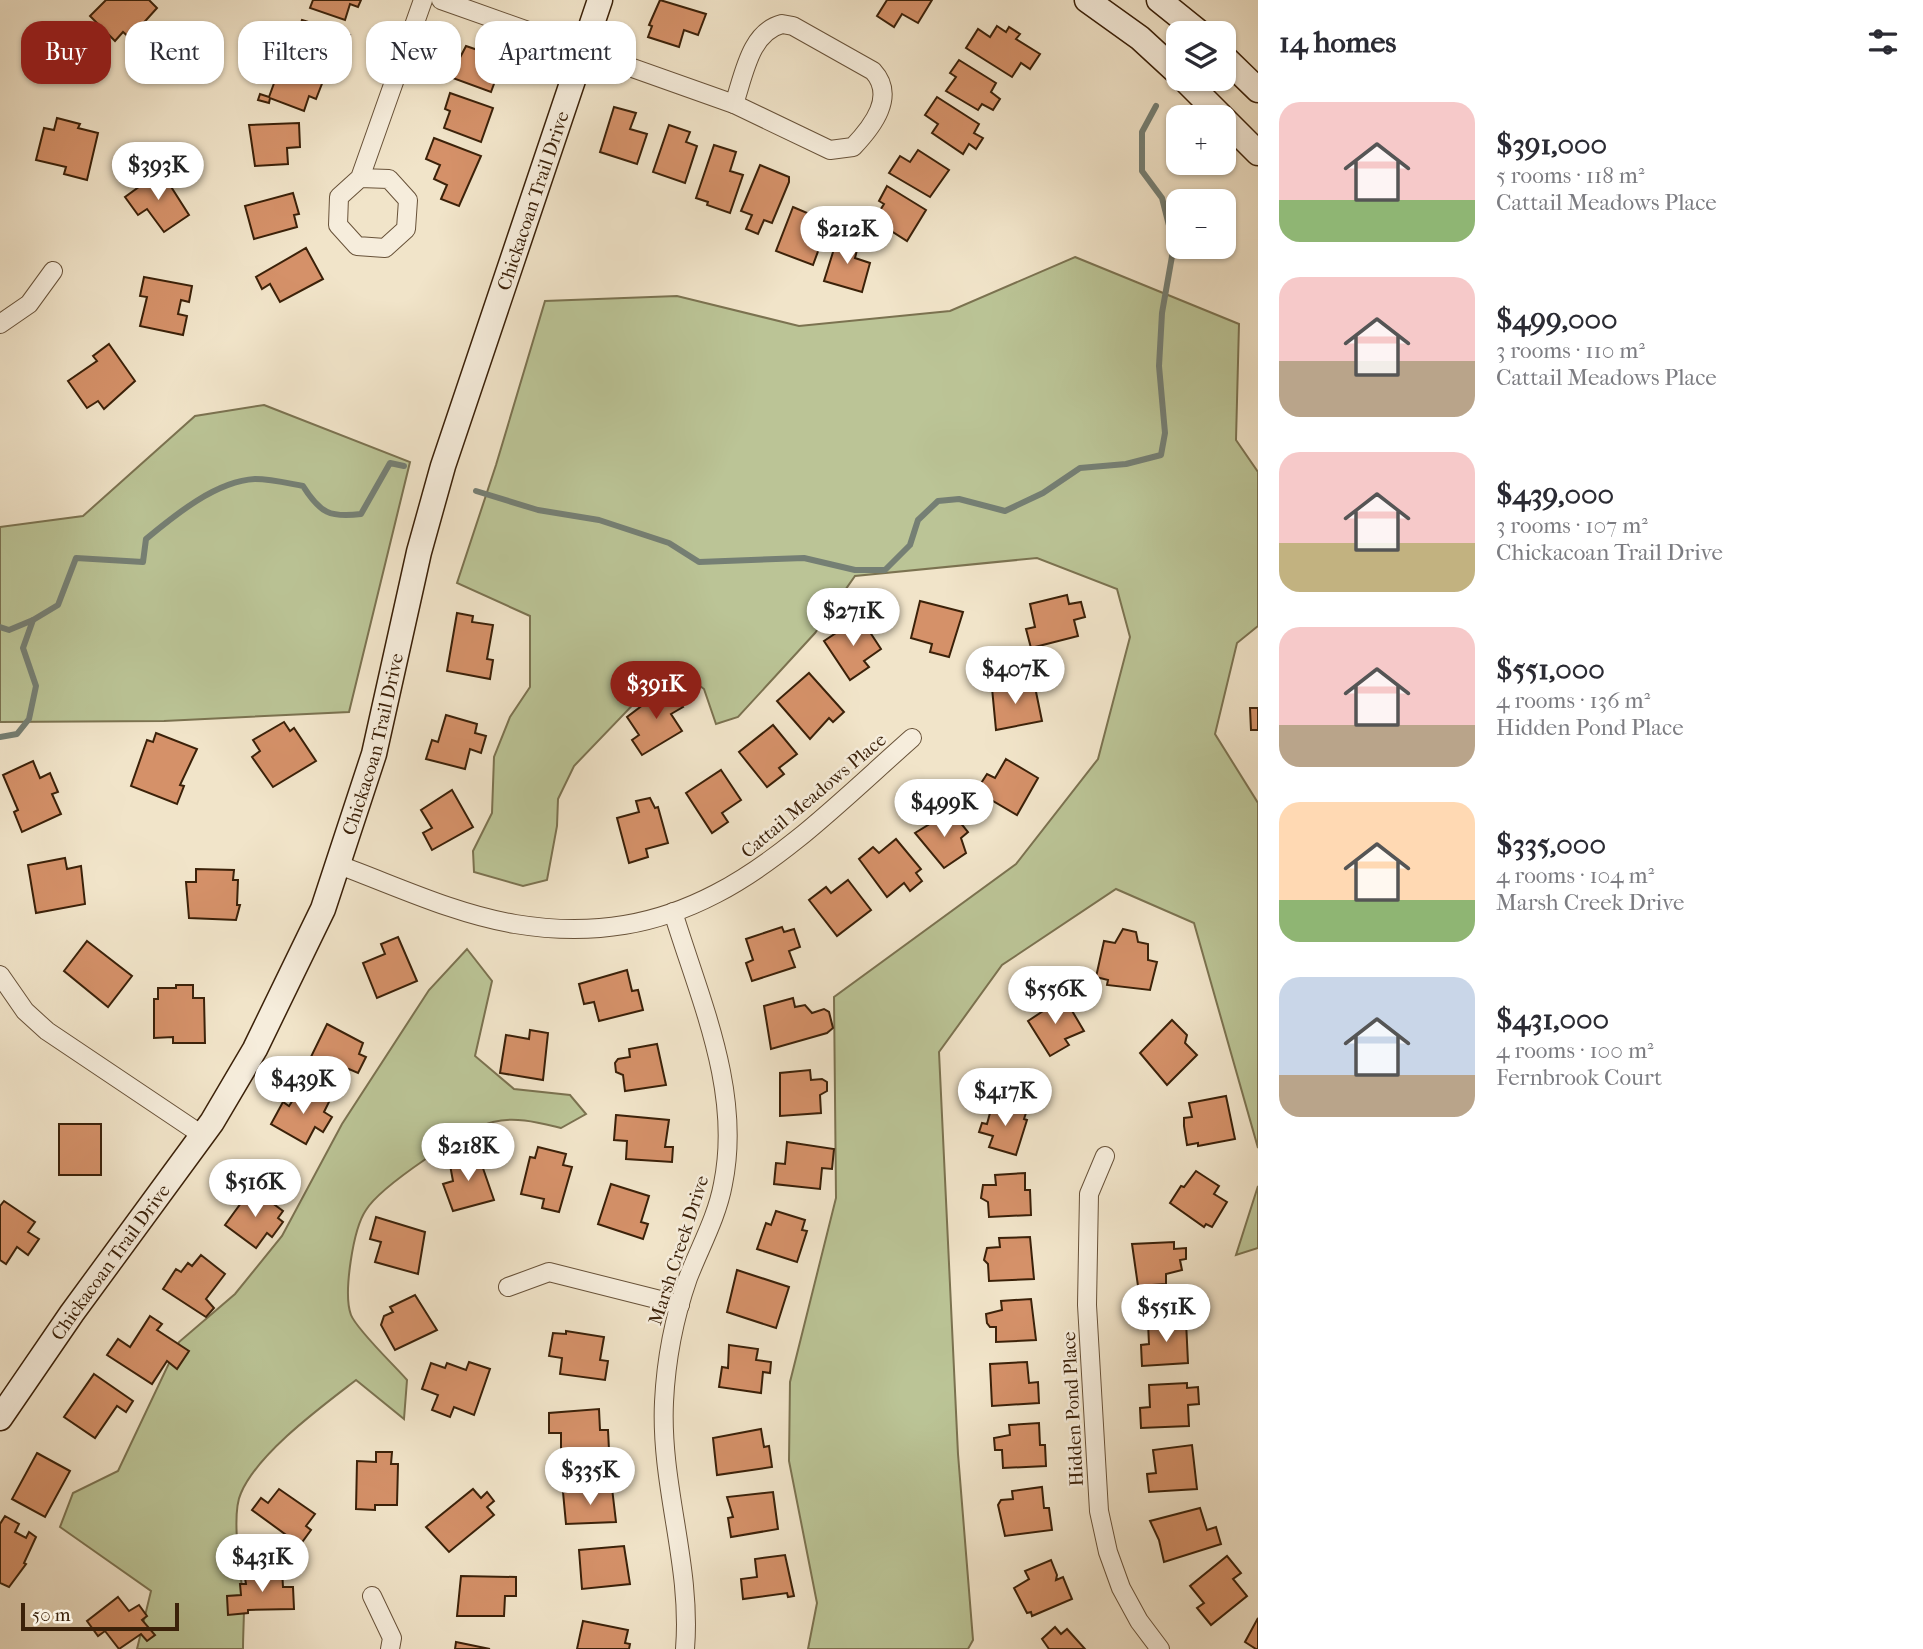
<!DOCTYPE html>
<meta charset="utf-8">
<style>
:root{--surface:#fff;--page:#f2f2f3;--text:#2b2b33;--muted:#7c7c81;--accent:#8f2418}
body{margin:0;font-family:"IM FELL French Canon",serif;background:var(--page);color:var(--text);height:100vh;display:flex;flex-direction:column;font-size:26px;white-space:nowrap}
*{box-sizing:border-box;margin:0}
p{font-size:23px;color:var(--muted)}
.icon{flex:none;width:38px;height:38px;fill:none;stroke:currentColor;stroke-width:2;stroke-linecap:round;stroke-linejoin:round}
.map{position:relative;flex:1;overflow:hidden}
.sheet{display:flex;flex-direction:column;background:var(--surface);width:665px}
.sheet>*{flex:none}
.guide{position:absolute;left:21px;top:21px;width:665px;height:63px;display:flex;gap:14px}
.tools{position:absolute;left:1166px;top:21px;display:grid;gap:14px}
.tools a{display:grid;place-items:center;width:70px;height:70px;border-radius:14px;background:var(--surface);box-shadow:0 2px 5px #0004;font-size:35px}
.scale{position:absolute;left:21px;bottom:18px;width:158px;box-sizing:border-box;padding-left:7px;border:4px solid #3b2109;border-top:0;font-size:19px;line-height:24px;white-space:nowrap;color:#3b2109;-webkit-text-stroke:5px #f6eddc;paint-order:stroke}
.price{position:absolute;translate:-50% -60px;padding:0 16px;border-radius:24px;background:#fff;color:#222;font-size:23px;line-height:46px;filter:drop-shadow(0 2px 4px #0008)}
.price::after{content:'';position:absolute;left:50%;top:42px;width:21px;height:16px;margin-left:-10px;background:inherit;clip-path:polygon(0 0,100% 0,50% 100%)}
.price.on{background:var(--accent);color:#fff}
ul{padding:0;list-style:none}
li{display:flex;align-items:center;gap:21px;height:175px;padding:0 21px}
li span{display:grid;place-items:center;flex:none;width:196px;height:140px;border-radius:21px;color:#555}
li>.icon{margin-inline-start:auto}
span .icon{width:84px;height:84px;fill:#fffc;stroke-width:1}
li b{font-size:30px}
h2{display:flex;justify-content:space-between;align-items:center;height:84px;padding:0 21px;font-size:30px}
.pill{padding:0 24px;border-radius:21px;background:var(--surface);box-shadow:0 2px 5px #0004;font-size:24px;line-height:63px}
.pill.on{background:var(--accent);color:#fff}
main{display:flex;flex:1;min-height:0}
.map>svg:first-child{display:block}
.green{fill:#bbc496;stroke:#7b7250;stroke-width:2}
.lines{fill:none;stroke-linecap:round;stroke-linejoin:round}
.stream{stroke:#757f74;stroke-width:6}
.building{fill:#d59169;stroke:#3b2109;stroke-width:2}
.street-casing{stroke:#685239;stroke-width:20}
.secondary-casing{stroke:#3b2109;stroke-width:27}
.street{stroke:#f6eddc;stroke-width:18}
.secondary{stroke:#f6eddc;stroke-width:24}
.labels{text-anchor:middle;stroke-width:5;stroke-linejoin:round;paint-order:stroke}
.street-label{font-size:19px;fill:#3b2109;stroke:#f6eddc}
</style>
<main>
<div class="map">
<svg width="1258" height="1649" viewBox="0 0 1258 1649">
<rect width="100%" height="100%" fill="#f1e4c9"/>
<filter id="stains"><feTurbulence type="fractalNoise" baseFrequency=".00286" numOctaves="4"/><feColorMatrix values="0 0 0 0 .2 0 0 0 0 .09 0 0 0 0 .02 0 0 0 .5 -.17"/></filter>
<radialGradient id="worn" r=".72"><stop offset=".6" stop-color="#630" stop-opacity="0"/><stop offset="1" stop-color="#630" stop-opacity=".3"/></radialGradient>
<g class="green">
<polygon points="1075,257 1239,324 1236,440 1258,472 1258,626 1237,643 1215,734 1258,803 1258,1148 1194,923 1116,889 1002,965 939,1052 958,1454 973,1640 968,1649 808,1649 817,1603 789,1461 790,1382 836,1198 834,997 1016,864 1098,759 1130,637 1117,589 1037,558 855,576 815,633 738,717 716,724 704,689 687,676 646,691 574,766 558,799 557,826 547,880 523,886 474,872 473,851 492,813 494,757 510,717 530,687 530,616 457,583 496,465 545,301 677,296 799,326 950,311"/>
<polygon points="264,405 410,462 349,712 164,721 0,722 0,527 83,516 195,416"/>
<path d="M467 949 492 981 475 1056 514 1089 570 1095 586 1114 561 1128C540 1123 515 1116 493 1122 465 1129 380 1187 366 1210 353 1229 343 1294 351 1315 357 1330 395 1366 407 1380L404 1419 356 1380C321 1407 258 1453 241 1493 230 1516 242 1579 244 1606 244 1620 243 1635 243 1649H137L151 1591 60 1527 73 1493 118 1471 179 1342 235 1294 282 1236 342 1124 429 990Z"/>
<polygon points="1258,1186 1258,1248 1236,1255"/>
</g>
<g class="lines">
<g class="stream">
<polyline points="476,491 538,510 599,520 669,543 699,562 804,558 855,570 885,570 910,545 918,520 938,501 959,499 1005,511 1043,493 1080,468 1126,464 1161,455 1165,433 1159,366 1162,313 1174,245 1162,198 1142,171 1142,132 1156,106"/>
<polyline points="0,627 9,630 33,620"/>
<path d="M0 737 17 734 29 719 36 686 23 648 33 620 58 605 76 558 143 562 146 539C175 515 216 481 255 479 271 479 287 483 303 486 320 513 330 518 361 514L390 463 404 466"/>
</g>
</g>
<g class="building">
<polygon points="106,0 149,0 157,8 130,38 123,32 115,41 90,16"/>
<polygon points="313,0 361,0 358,7 350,4 345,20 310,8"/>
<polygon points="660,0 706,14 698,35 684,30 679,47 648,37 652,26 649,25"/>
<polygon points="887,0 932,0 918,23 902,14 894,27 877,16"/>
<polygon points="302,20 350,35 343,56 331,52 327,64 291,51"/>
<polygon points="70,25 79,63 72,65 73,69 30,74 23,43 52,37 50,29"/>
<polygon points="997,26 1006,32 1009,27 1020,34 1016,39 1040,54 1030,69 1021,63 1012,77 966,48 978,29 990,37"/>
<polygon points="466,46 504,59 512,63 512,71 506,76 498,73 491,92 450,77"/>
<polygon points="959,60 996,83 991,92 1000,99 993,110 982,104 978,110 946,91 956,77 950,73"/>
<polygon points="281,64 323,81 316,99 309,96 304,111 270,98 269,103 258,100 260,94 269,97"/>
<polygon points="450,93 493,108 481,142 444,128 450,111 445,109"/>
<polygon points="937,97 979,124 974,133 983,138 976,149 969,144 963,154 932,133 938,124 925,115"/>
<polygon points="614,107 636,113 630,129 647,134 637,164 600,152"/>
<polygon points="57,118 80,124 78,128 98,133 87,180 64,174 66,167 36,160 44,128 54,130"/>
<polygon points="299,123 300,147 287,148 288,164 255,166 249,125"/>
<polygon points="669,125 690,132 686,142 697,146 685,183 653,172"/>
<polygon points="434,138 481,156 459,206 441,199 447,185 434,179 440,165 426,159"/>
<polygon points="714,145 736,152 730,171 743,175 730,213 707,205 708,202 696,198"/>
<polygon points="918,150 949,170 930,197 889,173 900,156 910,162"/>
<polygon points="760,165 789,177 789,182 772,223 764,220 758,234 746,229 752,215 741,211"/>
<polygon points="161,171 189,215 164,232 147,209 138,215 125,197"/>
<polygon points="887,186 926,210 907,241 874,220 884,204 879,201"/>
<polygon points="293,193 299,214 294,215 297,227 254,239 245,206"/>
<polygon points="793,207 812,215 807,229 824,235 813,265 776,251"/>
<polygon points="838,236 859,242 855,258 870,263 862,292 824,281"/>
<polygon points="306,248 323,279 280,302 270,284 262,289 256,277"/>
<polygon points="144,277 192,286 189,302 181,300 178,314 187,316 183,335 140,326 147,297 140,296"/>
<polygon points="109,344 135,381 104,409 98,401 87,408 68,381 97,361 93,356"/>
<polygon points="1067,595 1069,604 1081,602 1085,617 1074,620 1078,636 1031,648 1026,629 1035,627 1030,604"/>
<polygon points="920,601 963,612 949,657 930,652 932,644 911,638"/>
<polygon points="457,613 473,616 472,622 493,625 487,659 493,660 490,679 447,671"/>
<polygon points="860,617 881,649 864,661 869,667 850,680 824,641"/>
<polygon points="809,673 844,712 833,722 829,718 810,739 777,701"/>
<polygon points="1021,682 1022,689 1035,687 1042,721 996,730 992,688"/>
<polygon points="668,686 683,707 671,714 682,731 642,755 632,740 639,735 627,717"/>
<polygon points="1250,708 1258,708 1258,730 1251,730"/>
<polygon points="446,715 477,724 475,733 486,736 481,753 470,749 465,769 426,759 432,740 438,742"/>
<polygon points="284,722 290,731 294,728 316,761 273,787 252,757 260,751 253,740"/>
<polygon points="773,725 797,754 779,768 784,774 767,787 739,752"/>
<polygon points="156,733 197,749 180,785 184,786 177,804 131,786 147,740 153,742"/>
<polygon points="1006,759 1038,778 1017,815 976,791 987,774 995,778"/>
<polygon points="33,761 40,778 50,773 58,792 52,794 61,814 22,832 14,812 18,810 3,775"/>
<polygon points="721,770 741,800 722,813 728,822 712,833 686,793"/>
<polygon points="452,790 473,827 432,850 423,833 432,828 421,810"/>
<polygon points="650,798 655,808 658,807 668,843 646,849 648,857 629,863 617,818 639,812 636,801"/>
<polygon points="951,811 968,832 961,838 966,853 944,868 915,833"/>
<polygon points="896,839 921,869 916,873 922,881 910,891 904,883 887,897 859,859 873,847 879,853"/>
<polygon points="65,858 67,869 81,866 85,904 36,913 28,865"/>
<polygon points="196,869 234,870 233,880 238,880 237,905 240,905 236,920 189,918 186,882 196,882"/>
<polygon points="848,880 871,910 837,936 809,900 826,887 831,893"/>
<polygon points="782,927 784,932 794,929 800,947 789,951 795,967 752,981 746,963 753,960 746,939"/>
<polygon points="1123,929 1136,932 1138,942 1148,944 1148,960 1157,962 1150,990 1107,985 1108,980 1096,977 1104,941 1115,943"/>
<polygon points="398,937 417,981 377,998 363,963 385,954 381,944"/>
<polygon points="87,941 132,976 108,1007 64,971"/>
<polygon points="627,970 632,991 638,990 643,1010 599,1021 594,1002 584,1004 579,984"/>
<polygon points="176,985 193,985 193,998 204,998 205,1043 173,1043 173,1037 154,1038 154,999 158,999 158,988 176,988"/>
<polygon points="793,998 795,1007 805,1005 812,1013 824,1009 829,1012 833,1028 827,1033 771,1049 764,1006"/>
<polygon points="1050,999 1055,1000 1060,1009 1068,1004 1084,1031 1065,1039 1069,1045 1050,1056 1028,1021 1043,1011 1042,1003"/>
<polygon points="1172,1020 1187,1035 1185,1043 1197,1055 1167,1085 1140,1053"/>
<polygon points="327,1024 363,1043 359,1054 366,1057 358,1073 349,1069 341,1085 306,1067"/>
<polygon points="530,1030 548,1033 543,1080 500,1073 506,1035 529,1039"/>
<polygon points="657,1044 666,1085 625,1091 623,1075 616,1072 615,1063 618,1059 630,1057 629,1049"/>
<polygon points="810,1070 811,1080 822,1079 827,1082 827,1091 820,1095 821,1113 780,1116 780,1073"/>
<polygon points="302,1086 329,1102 324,1112 332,1117 323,1132 315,1127 306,1144 271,1124 283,1102 289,1106"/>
<polygon points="1226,1096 1235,1139 1198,1146 1198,1143 1187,1145 1184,1126 1184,1118 1192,1117 1189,1103"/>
<polygon points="993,1102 1026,1113 1024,1119 1027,1120 1016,1155 989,1147 993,1136 979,1132 982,1123 987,1124"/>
<polygon points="616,1115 669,1120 665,1147 673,1147 672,1162 626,1159 627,1141 614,1140"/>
<rect x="59" y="1124" width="42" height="51"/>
<polygon points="787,1142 834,1149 832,1169 822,1168 820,1189 774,1184 776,1163 785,1164"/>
<polygon points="538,1147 566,1154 563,1165 572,1167 559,1212 542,1208 544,1199 521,1194 530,1157 535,1158"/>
<polygon points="477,1151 494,1200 453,1211 443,1184 453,1181 450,1165 459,1162 457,1157"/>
<polygon points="1196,1171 1219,1186 1214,1194 1227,1202 1212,1227 1206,1224 1204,1227 1170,1203 1181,1186 1184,1187"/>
<polygon points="1025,1173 1025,1190 1030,1190 1031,1215 989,1217 988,1202 981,1198 983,1185 996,1185 995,1175"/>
<polygon points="611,1184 649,1196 641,1222 648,1224 643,1239 598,1224"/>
<polygon points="252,1188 283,1211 278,1218 283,1222 272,1237 267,1233 256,1248 225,1225"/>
<polygon points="4,1201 35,1222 28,1232 39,1239 28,1255 17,1247 6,1264 0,1260 0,1206"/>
<polygon points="776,1211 805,1220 802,1230 807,1231 797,1262 757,1249 766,1223 771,1225"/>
<polygon points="376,1217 425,1232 418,1274 375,1262 381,1242 370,1239"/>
<polygon points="1030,1237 1034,1279 989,1281 988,1264 984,1260 987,1248 1000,1247 999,1238"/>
<polygon points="1174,1242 1174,1249 1186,1248 1186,1259 1180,1260 1182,1270 1166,1274 1166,1284 1138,1286 1132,1244"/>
<polygon points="201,1255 225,1274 206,1299 214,1308 206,1317 163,1289 176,1269 181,1272 188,1263 192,1266"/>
<polygon points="737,1270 789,1287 776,1328 727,1312"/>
<polygon points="415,1295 437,1330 395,1350 381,1325 384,1316 393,1312 390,1307"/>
<polygon points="1031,1299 1036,1340 996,1342 996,1327 990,1327 987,1323 986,1314 1002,1310 1001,1301"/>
<polygon points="150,1316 162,1324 157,1330 189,1351 177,1369 167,1361 152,1384 107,1355 118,1339 130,1347"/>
<polygon points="1186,1321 1188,1363 1142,1366 1141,1345 1149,1344 1148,1323"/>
<polygon points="566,1331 604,1337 600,1360 608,1361 605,1380 560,1374 562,1358 549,1356 553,1333 566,1334"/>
<polygon points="729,1345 758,1349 756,1360 771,1362 770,1373 763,1372 761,1393 719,1387 722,1367 728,1368"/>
<polygon points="469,1362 490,1369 474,1415 454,1407 450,1417 432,1410 438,1395 422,1389 431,1363 445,1368 447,1363 466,1370"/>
<polygon points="1027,1362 1029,1383 1038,1382 1039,1403 992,1406 990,1364"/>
<polygon points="94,1374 133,1401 126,1412 117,1406 95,1438 64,1417"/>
<polygon points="1187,1383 1187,1388 1198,1387 1199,1404 1188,1405 1189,1426 1141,1428 1140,1408 1150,1407 1149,1385"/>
<polygon points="599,1409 600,1430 608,1430 609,1450 598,1450 598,1453 561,1454 561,1433 549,1433 549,1413"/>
<polygon points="1039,1423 1040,1445 1045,1445 1046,1466 1003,1468 1002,1450 995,1450 994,1438 1010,1435 1009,1425"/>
<polygon points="761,1429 764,1447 769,1446 772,1467 717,1475 713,1438"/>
<polygon points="1192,1445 1197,1489 1149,1492 1147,1474 1156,1473 1153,1450"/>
<polygon points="376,1452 392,1452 391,1464 398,1464 397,1505 375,1505 375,1510 356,1509 357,1461 376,1462"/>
<polygon points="37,1453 70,1471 45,1517 12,1499"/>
<polygon points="1042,1487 1044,1508 1049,1508 1052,1530 1005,1536 998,1505 1001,1500 1013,1499 1012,1491"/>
<polygon points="612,1488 616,1522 566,1524 563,1492"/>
<polygon points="279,1489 315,1514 306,1526 311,1530 300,1545 252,1510 261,1498 268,1503"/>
<polygon points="473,1489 481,1498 487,1492 494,1501 487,1507 494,1515 449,1552 426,1527"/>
<polygon points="773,1492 778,1529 731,1537 728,1518 733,1517 727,1497"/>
<polygon points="1200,1508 1207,1530 1216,1527 1221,1544 1164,1562 1159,1540 1150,1521"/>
<polygon points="5,1516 19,1524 15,1532 26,1538 29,1532 36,1537 24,1563 26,1564 9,1587 0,1583 0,1524"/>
<polygon points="624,1546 630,1584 582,1589 579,1550"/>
<polygon points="785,1555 794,1596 788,1597 787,1593 743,1599 741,1579 757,1577 755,1559"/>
<polygon points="1227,1556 1241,1573 1233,1579 1247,1596 1211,1625 1197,1608 1204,1603 1190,1586"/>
<polygon points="1051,1560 1057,1575 1056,1580 1063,1577 1072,1599 1032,1616 1031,1612 1027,1613 1014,1588 1029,1579 1025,1571"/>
<polygon points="282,1570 283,1587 293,1587 294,1609 248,1610 248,1613 228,1615 227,1596 241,1595 240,1584 246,1584 244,1572"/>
<polygon points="461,1576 516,1577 516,1596 505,1596 504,1616 457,1616"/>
<polygon points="118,1597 129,1611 139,1605 147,1616 142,1620 155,1635 147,1641 141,1634 119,1649 105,1631 98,1636 87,1621"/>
<polygon points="1258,1618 1258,1649 1256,1649 1245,1642"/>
<polygon points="583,1621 628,1630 625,1643 630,1644 629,1649 577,1649"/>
<polygon points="1055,1627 1061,1634 1067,1629 1085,1649 1049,1649 1042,1639"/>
<polygon points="456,1642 490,1649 455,1649"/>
</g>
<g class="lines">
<defs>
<g id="street">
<polyline points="441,0 734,104"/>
<path d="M782 24 793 26 873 71C896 96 873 126 853 147L830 150 734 104C744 75 750 32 782 24Z"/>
<polyline points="360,178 389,179 408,200 406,229 385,248 357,246 338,225 339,197 360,178 423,0"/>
<polyline points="0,324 29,304 53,271"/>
<path d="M339 865C396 886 455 914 515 924 696 954 790 846 912 738"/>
<path d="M673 912C700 1000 742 1091 723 1184 717 1217 700 1247 688 1278 674 1318 666 1360 664 1402 660 1486 692 1565 685 1649"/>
<polyline points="0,975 25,1011 47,1031 202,1135"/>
<polyline points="1105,1156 1089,1194 1087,1305 1099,1511 1108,1552 1121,1588 1139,1621 1160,1649"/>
<polyline points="508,1287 549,1272 680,1305"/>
<polyline points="372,1596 392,1638 390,1649"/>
</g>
<g id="secondary">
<polyline points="1087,0 1140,38 1178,73"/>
<polyline points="1159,0 1200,33"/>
<polyline points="1223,56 1258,90"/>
<polyline points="1184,79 1258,153"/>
<path id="s1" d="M0 1418 72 1313 212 1122 255 1049 323 909 374 754 419 552 443 466 600 0"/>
</g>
</defs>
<use href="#street" class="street-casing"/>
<use href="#secondary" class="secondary-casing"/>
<use href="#street" class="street"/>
<use href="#secondary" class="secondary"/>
</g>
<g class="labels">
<g class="street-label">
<text dy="7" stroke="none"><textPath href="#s1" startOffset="1344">Chickacoan Trail Drive</textPath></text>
<text dy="7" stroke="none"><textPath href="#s1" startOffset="777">Chickacoan Trail Drive</textPath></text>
<text transform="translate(813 795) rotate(-40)" y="7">Cattail Meadows Place</text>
<text transform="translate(678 1250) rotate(-72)" y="7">Marsh Creek Drive</text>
<text dy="7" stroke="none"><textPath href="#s1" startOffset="191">Chickacoan Trail Drive</textPath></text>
<text transform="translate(1072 1409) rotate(-93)" y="7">Hidden Pond Place</text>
</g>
</g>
<rect width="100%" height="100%" filter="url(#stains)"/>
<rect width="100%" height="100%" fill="url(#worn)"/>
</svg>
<div class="tools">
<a><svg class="icon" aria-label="layers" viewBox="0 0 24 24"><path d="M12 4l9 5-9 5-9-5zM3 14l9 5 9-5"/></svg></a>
<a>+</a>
<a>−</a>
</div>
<div class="scale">50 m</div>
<b class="price" style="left:158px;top:202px">$393K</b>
<b class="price" style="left:847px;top:266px">$212K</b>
<b class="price" style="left:853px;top:648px">$271K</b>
<b class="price" style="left:1015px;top:706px">$407K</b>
<b class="price on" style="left:656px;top:721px">$391K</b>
<b class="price" style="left:944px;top:839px">$499K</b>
<b class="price" style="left:1055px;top:1026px">$556K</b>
<b class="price" style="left:303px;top:1116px">$439K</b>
<b class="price" style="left:1005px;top:1128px">$417K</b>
<b class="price" style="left:468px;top:1183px">$218K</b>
<b class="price" style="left:255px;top:1219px">$516K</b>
<b class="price" style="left:1166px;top:1344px">$551K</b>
<b class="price" style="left:590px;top:1507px">$335K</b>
<b class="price" style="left:262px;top:1594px">$431K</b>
<div class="guide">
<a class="pill on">Buy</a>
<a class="pill">Rent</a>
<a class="pill">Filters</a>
<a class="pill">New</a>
<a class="pill">Apartment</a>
</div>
</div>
<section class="sheet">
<h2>14 homes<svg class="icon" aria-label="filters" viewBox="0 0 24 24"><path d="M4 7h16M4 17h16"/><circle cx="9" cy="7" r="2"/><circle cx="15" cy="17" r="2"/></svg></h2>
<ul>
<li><span style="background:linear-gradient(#f6c9c9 70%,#8fb573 0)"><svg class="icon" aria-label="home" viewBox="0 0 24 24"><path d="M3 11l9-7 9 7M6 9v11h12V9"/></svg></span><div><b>$391,000</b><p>5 rooms · 118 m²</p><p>Cattail Meadows Place</p></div></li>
<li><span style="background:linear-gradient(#f6c9c9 60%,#b9a48a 0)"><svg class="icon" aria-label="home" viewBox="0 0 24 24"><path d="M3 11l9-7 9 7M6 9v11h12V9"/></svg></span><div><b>$499,000</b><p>3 rooms · 110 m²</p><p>Cattail Meadows Place</p></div></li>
<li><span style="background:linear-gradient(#f6c9c9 65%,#c2b280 0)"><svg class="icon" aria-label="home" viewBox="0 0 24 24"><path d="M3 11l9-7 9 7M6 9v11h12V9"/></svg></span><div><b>$439,000</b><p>3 rooms · 107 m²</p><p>Chickacoan Trail Drive</p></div></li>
<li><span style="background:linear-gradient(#f6c9c9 70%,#b9a48a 0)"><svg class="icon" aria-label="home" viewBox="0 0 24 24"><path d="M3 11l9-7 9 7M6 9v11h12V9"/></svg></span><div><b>$551,000</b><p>4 rooms · 136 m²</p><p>Hidden Pond Place</p></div></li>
<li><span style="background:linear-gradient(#ffd9b3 70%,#8fb573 0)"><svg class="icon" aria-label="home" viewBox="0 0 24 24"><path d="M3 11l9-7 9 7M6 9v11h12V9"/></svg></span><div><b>$335,000</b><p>4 rooms · 104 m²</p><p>Marsh Creek Drive</p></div></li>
<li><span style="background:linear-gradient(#c9d6e8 70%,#b9a48a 0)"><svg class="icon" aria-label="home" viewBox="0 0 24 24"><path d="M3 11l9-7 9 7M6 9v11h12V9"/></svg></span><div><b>$431,000</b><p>4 rooms · 100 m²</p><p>Fernbrook Court</p></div></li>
</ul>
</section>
</main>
